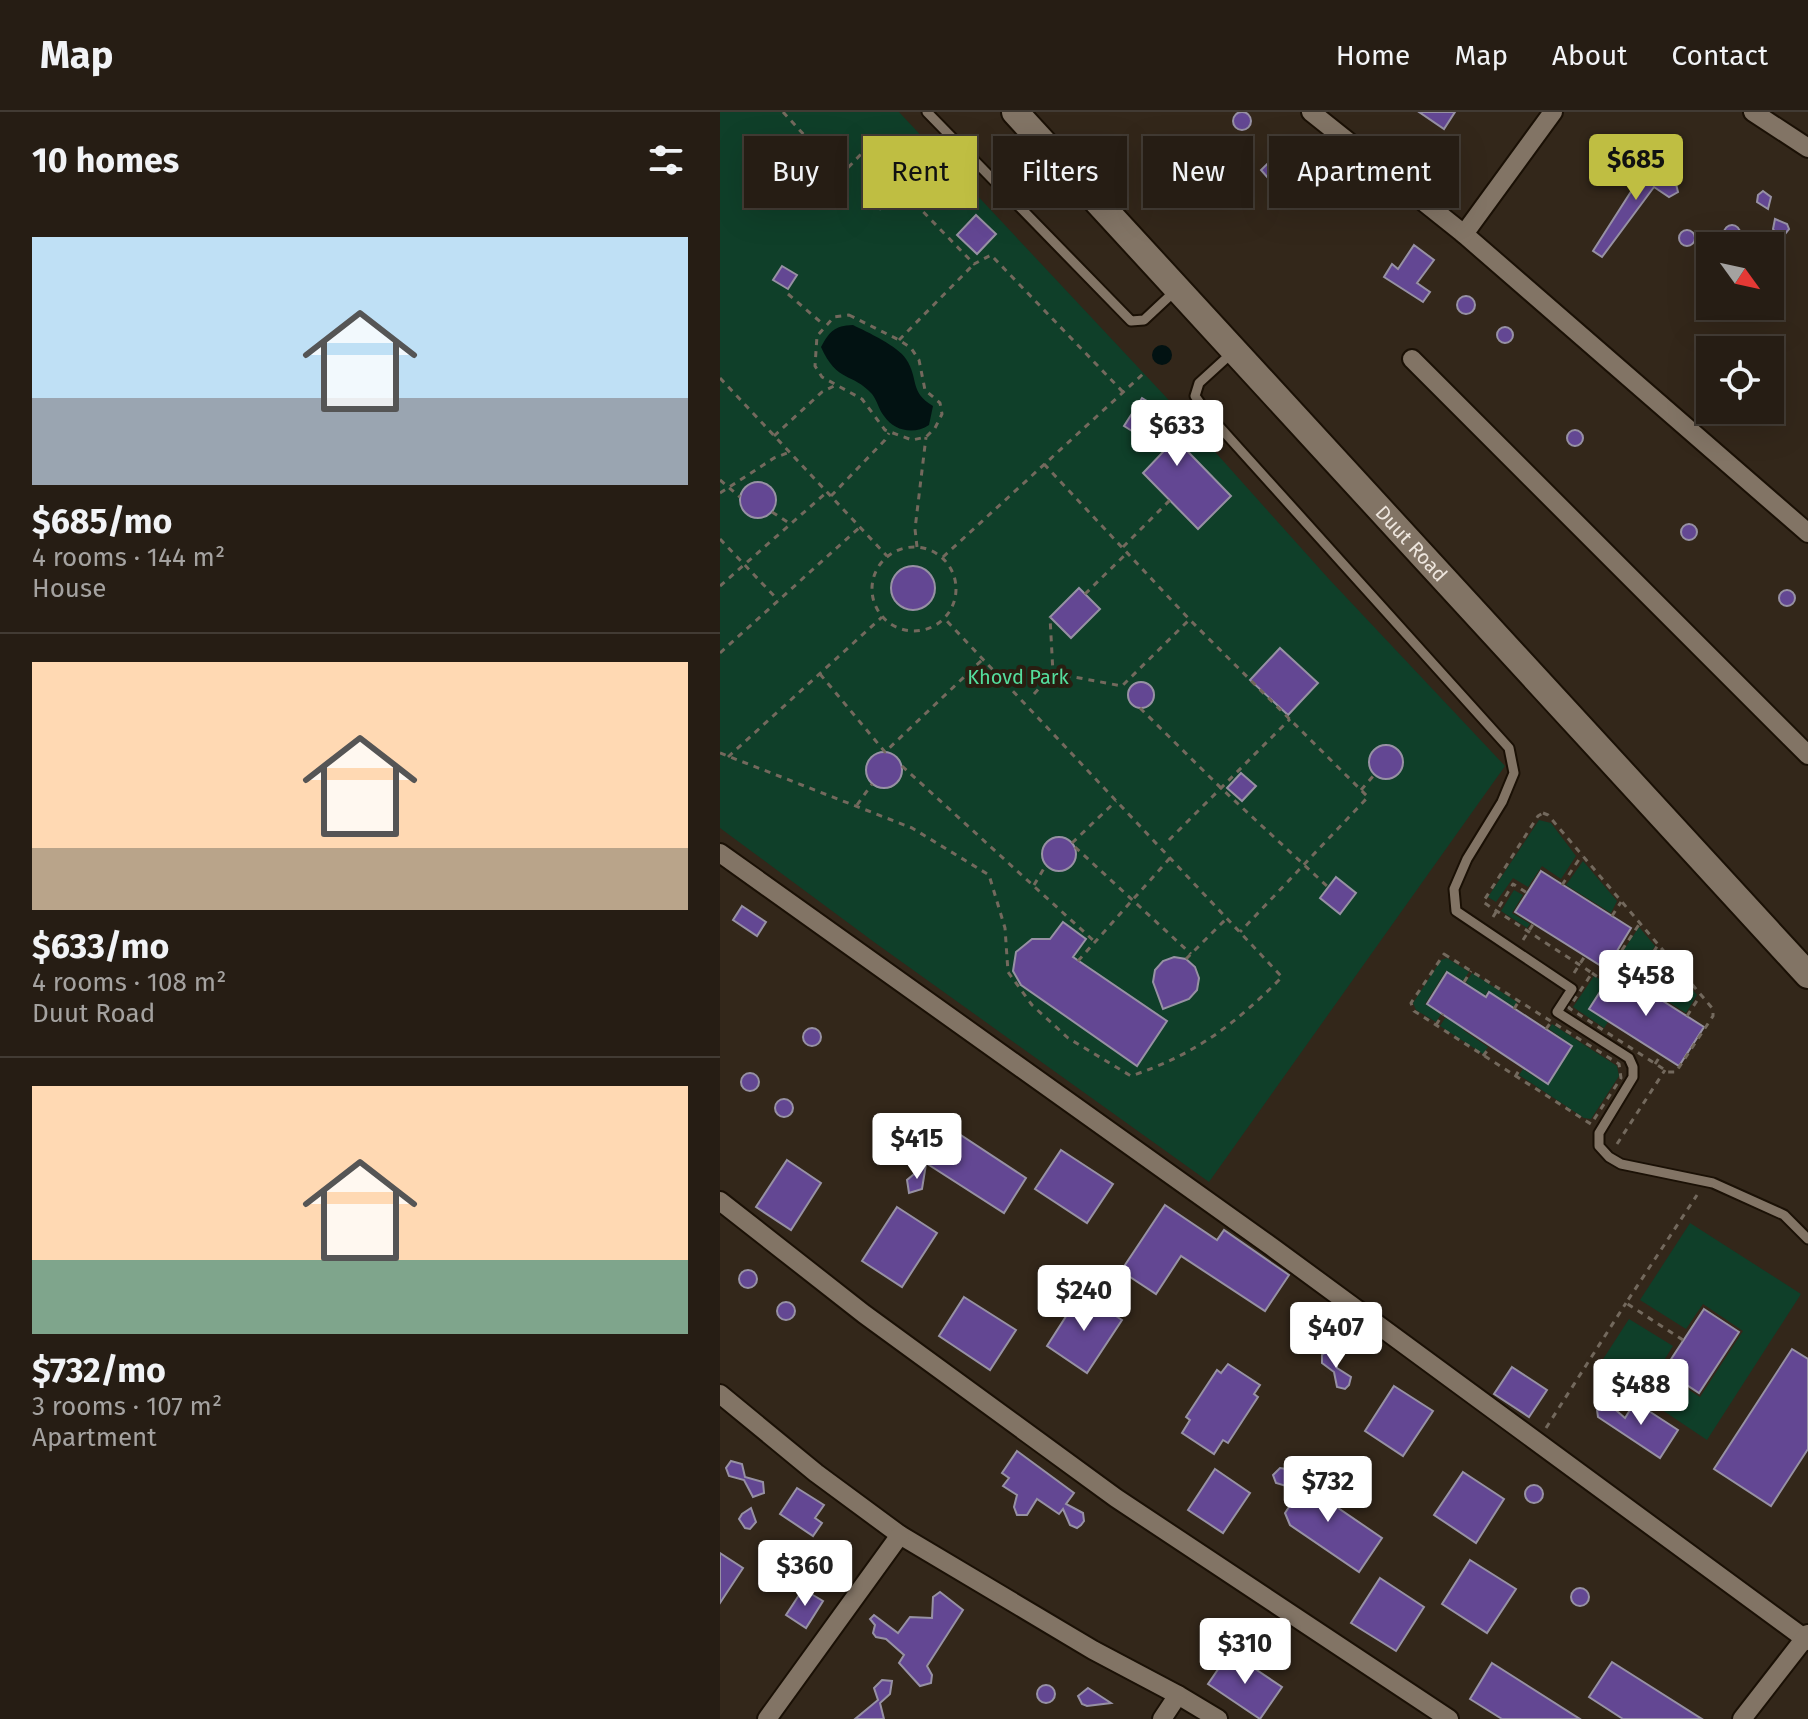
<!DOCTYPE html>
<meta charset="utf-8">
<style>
:root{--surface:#261d14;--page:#2e261d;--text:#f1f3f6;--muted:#a4a2a0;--line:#423b34;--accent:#bfbe42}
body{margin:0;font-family:"Fira Sans",sans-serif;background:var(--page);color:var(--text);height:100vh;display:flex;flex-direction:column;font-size:30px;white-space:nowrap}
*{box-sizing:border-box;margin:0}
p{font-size:26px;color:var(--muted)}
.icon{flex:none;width:44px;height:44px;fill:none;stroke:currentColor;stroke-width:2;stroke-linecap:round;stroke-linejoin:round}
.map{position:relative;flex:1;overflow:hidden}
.details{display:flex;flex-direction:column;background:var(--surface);width:720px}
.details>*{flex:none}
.banner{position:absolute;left:24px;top:24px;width:760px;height:72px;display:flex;gap:16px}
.needle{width:52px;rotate:123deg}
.tools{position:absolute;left:976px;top:120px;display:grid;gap:16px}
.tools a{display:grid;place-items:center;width:88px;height:88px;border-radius:0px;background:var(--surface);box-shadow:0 8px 32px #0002,0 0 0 2px var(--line);font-size:40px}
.price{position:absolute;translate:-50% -68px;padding:0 18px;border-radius:8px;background:#fff;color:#222;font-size:26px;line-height:52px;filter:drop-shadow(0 2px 4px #0008)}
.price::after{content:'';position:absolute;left:50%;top:48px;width:24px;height:18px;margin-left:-12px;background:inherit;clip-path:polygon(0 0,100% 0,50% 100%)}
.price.on{background:var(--accent);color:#111}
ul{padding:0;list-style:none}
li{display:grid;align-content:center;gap:16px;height:424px;padding:0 32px}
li+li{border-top:2px solid var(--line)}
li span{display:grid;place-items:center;height:248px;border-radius:0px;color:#555}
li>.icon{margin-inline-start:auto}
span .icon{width:144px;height:144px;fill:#fffc;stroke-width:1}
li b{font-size:34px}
h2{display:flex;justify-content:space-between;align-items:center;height:96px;padding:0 32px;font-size:34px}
.chip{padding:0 28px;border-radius:0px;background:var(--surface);box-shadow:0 8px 32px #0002,0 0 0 2px var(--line);font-size:28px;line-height:72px}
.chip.on{background:var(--accent);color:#111}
header{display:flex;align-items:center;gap:48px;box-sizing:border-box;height:112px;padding:0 40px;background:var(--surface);border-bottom:2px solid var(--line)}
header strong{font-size:38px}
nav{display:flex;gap:44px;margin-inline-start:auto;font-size:28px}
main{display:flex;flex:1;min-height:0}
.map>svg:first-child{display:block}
.green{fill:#0f3f29}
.water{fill:#021212}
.building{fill:#634793;stroke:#9791a4;stroke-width:2}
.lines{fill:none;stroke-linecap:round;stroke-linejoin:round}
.service-casing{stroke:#1a1005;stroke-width:13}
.minor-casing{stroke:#1a1005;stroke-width:22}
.secondary-casing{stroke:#1a1005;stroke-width:30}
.path{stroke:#73695d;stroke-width:3;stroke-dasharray:6 6;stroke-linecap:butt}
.service{stroke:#827465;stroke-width:9}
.minor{stroke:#827465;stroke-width:18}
.secondary{stroke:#827465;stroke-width:26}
.labels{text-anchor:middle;stroke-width:8;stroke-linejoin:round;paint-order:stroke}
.street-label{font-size:20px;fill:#eee6de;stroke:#291e11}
.park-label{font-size:20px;fill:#54de9d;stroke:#291e11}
</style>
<header>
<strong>Map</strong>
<nav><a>Home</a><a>Map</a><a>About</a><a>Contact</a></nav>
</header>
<main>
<section class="details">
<h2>10 homes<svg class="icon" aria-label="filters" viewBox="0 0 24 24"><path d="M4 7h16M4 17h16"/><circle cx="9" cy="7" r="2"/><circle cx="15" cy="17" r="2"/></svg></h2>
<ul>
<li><span style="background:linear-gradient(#bfe0f5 65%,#9aa5b1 0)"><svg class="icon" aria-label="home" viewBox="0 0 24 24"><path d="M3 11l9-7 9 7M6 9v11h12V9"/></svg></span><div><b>$685/mo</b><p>4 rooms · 144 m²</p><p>House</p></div></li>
<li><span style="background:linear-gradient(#ffd9b3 75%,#b9a48a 0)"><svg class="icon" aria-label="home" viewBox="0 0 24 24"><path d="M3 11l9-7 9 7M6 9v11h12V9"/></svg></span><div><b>$633/mo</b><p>4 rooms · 108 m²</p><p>Duut Road</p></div></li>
<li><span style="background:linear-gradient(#ffd9b3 70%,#7fa58c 0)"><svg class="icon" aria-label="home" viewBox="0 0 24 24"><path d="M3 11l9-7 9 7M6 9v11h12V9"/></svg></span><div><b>$732/mo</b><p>3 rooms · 107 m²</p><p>Apartment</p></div></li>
</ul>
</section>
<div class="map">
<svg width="1088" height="1607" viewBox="0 0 1088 1607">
<rect width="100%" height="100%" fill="#33271a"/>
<g class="green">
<polygon points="0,0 179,0 445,284 608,466 785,654 489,1070 154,830 0,716"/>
<polygon points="819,708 831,711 856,744 841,767 822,754 808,775 793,766 776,790 768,785"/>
<polygon points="863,749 897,789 891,801 846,773"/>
<polygon points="794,778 803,783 792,801 810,812 807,816 781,799"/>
<polygon points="919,815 935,834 913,867 894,856 868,897 888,910 884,916 853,895 874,864 883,869"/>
<polygon points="938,837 977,883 966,901 917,870"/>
<polygon points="727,846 749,860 743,869 726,859 705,892 721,902 716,910 696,898 693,891 721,848"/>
<polygon points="752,861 797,890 794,895 768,879 743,918 768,935 763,942 720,914 725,906 728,907 750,874 746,870"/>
<polygon points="832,912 897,954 899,964 871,1007 864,1006 799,963 803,957 828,973 853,934 829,917"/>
<polygon points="970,1111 1081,1182 987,1328 878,1255 909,1207 953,1234 938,1258 980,1285 1023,1219 983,1192 966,1217 920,1188"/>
</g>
<g class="water">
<path d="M133 213C147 220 178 234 186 247 199 266 189 280 213 294L209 313C194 323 174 319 164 304 159 298 157 288 152 282 132 260 117 271 101 235 110 219 114 214 133 213Z"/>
<circle cx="442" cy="243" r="10"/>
</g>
<g class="building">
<polygon points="699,0 735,0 724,17"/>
<circle cx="522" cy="9" r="9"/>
<polygon points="564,36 578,51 556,75 541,58"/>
<polygon points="888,39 898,46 890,54 881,54 878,48 880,43"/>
<polygon points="927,49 944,61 941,64 956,72 958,80 949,85 934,75 882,145 873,139 912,78 910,75 918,62 912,58 917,51 923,55"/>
<polygon points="164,63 179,75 160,97 146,85"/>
<polygon points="1043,79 1051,85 1048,97 1037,90 1038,83"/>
<polygon points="256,103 276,122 257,142 237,123"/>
<polygon points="1055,107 1067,112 1069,117 1065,122 1057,123 1053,117"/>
<circle cx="1012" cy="121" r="8"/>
<circle cx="967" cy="126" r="8"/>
<polygon points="694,133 714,148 697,171 710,180 703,190 664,165 672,152 678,157"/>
<polygon points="62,154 77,163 68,177 53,168"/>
<circle cx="746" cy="193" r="9"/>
<circle cx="785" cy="223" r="8"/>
<polygon points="422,286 452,304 445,316 511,384 478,417 423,361 444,339 404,314"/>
<circle cx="855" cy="326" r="8"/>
<circle cx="38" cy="388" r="18"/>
<circle cx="969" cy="420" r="8"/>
<circle cx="193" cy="476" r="22"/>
<polygon points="359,476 380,497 351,526 330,505"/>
<circle cx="1067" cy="486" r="8"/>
<polygon points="560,536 598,571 568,603 530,568"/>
<circle cx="421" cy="583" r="13"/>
<circle cx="666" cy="650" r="17"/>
<circle cx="164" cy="658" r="18"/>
<polygon points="521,661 536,674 522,689 507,676"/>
<circle cx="339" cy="742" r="17"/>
<polygon points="821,759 911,816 886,857 795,800"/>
<polygon points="616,765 636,781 620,802 600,786"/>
<polygon points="22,794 46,810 37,824 13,808"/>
<polygon points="343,810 366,827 353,845 447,909 417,954 301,873 293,859 296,840 312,827 330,827"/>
<polygon points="454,845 466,847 475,855 479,866 477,878 469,887 443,897 433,870 435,858 443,849"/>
<polygon points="894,858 984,915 959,954 869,897"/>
<polygon points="727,860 766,885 769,880 852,934 828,972 707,892"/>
<circle cx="92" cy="925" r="9"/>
<circle cx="30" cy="970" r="9"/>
<circle cx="64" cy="996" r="9"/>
<polygon points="218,1008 306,1066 284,1101 195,1044"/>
<polygon points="341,1038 393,1072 367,1111 315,1077"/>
<polygon points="67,1048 101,1071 71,1118 36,1095"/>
<polygon points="206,1052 202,1077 189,1081 187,1068"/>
<polygon points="445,1093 497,1128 504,1118 569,1163 545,1199 461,1144 436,1182 401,1159"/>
<polygon points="177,1095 217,1121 182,1175 142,1149"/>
<circle cx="28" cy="1167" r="9"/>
<polygon points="361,1181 402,1208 367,1261 327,1234"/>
<polygon points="244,1185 296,1218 270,1258 219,1224"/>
<circle cx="66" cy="1199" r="9"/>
<polygon points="984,1197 1019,1220 979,1281 944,1258"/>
<polygon points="1072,1237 1088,1247 1088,1337 1051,1394 994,1357"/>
<polygon points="608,1238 617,1244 617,1256 631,1265 629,1273 625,1277 617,1275 614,1260 602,1251 602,1243"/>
<polygon points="508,1252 540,1273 534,1282 538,1285 508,1331 503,1328 494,1342 462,1321 470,1308 466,1305 497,1258 501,1261"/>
<polygon points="792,1255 827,1278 809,1305 774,1282"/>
<polygon points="674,1274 713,1299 683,1344 645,1319"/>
<polygon points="915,1290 958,1318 940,1346 878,1305 877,1298 885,1292 890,1293 905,1306"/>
<polygon points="297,1339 354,1381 346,1392 363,1401 364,1409 361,1413 357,1416 350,1413 343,1397 339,1402 317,1387 307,1403 297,1403 294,1395 297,1383 283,1374 289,1366 282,1361"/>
<polygon points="616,1348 624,1349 632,1361 646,1359 650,1367 649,1372 641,1376 628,1364 613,1366 611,1355"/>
<polygon points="11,1349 22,1352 25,1365 43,1370 44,1381 33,1385 24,1368 9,1364 6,1356"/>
<polygon points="560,1356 566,1357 570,1363 662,1426 639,1460 570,1413 565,1401 580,1378 556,1371 553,1363"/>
<polygon points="495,1357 530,1381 503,1421 468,1398"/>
<polygon points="743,1360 784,1387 756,1431 714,1403"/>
<circle cx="814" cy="1382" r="9"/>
<polygon points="77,1376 104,1393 95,1406 102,1411 93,1424 60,1402"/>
<polygon points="31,1396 36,1410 30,1417 25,1416 19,1407 22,1402"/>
<polygon points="0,1441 23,1456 0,1491"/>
<polygon points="750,1448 796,1477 767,1521 722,1492"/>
<polygon points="660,1466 704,1495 676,1539 631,1511"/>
<circle cx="860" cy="1485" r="9"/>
<polygon points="83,1477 103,1489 86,1516 66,1503"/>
<polygon points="220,1480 243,1498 207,1554 212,1563 211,1571 200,1574 179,1551 184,1543 166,1527 156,1525 153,1521 155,1513 150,1507 154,1503 178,1521 190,1505 212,1506 213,1485"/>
<polygon points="510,1540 562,1575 540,1607 488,1572"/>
<polygon points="892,1550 982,1607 903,1607 869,1585"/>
<polygon points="772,1551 860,1607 782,1607 750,1587"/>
<polygon points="162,1568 172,1569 170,1582 160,1591 164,1607 135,1607 158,1588 154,1576"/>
<circle cx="326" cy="1582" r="9"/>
<polygon points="368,1576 391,1591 367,1594 362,1592 358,1584"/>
</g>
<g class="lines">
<defs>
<g id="service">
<polyline points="207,0 411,209 424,208 455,179"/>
<polyline points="278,76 321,33"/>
<polyline points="513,240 479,271 475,284 487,301 789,636 794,661 782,690 747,747 734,777 736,799 852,877 837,900 909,946 913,955 913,965 879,1021 879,1034 889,1045 901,1052 993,1071 1064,1103 1088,1127"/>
</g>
<g id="minor">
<polyline points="591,0 744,122 1088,421"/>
<polyline points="1033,0 1088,36"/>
<polyline points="744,122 833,0"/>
<polyline points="692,247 1088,643"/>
<polyline points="0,741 552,1135 1088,1529"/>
<polyline points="0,1089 144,1202 396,1386 729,1607"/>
<polyline points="0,1282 96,1361 180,1423 373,1538 458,1583 498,1607"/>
<polyline points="47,1607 180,1423"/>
<polyline points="442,1607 458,1583"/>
<polyline points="1022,1607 1088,1522"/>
</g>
<g id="secondary">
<path id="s1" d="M295 0 1088 863"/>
</g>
</defs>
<use href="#service" class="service-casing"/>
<use href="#minor" class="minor-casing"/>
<use href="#secondary" class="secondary-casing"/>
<g class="path">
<polyline points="63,0 121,63 144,39 254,152 271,143 403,280"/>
<polyline points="68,182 104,213"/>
<polygon points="129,203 179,228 191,236 199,248 205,278 220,291 222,302 215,316 206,325 192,328 165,318 142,287 102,265 95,254 97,224 114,205"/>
<polyline points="179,228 254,152"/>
<polyline points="0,266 167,444"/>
<polyline points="54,324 102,280 116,273"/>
<polyline points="324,352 470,508 648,685 520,820"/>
<polyline points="0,368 20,385"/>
<polyline points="0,381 54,346 70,340"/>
<polyline points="111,384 165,328 169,321"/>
<polyline points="52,400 69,411"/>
<polyline points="0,427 58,488"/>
<circle cx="194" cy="477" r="42"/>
<polyline points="197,435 195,417 206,325"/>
<polyline points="403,435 450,388"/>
<polyline points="223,445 423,262"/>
<polyline points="0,474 107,380"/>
<polyline points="365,482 408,440"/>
<polyline points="0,541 140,415"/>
<polyline points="333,561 402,574 469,508"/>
<polyline points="100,562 165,640 263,547"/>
<polyline points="314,582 333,561 330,505"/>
<polyline points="420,596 502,677 608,775"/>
<path d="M0 641 192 716 269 763 285 816 288 860 312 893 348 926 411 964C476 942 514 913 562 865L225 507"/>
<polyline points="8,645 162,505"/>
<polyline points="182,654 374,829"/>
<polyline points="641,678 654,663"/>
<polyline points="137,693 152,672"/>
<polygon points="823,701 828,703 993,897 993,904 956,960 948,960 849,896 872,861 763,790 818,704"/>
<polyline points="449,728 570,607"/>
<polyline points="352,731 396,689"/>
<polyline points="355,735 471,842"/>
<polyline points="314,773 326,753"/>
<polyline points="842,773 862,743"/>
<polyline points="892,804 901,790"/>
<polyline points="773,805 793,772 807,781"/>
<polyline points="803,828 814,811"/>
<polygon points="724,842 899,952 901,966 871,1012 694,899 691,891"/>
<polyline points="466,847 507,806"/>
<polyline points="358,849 450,746"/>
<polyline points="854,861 865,844"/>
<polyline points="872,861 882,868 920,811"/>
<polyline points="744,870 751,859"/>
<polyline points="914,870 938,833"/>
<polyline points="794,897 799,889"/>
<polyline points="967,904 980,884"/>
<polyline points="716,913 723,902"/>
<polyline points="826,917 831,910"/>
<polyline points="763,944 770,935"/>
<polyline points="935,952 941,943"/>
<polyline points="795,965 801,955"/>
<polyline points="897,1032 945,958"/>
<polyline points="963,1228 906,1191 977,1083"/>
<polyline points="826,1316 906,1191"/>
</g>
<use href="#service" class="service"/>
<use href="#minor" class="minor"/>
<use href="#secondary" class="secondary"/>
</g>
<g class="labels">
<g class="street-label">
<text dy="7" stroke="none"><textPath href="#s1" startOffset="586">Duut Road</textPath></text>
</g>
<g class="park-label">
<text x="298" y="572">Khovd Park</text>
</g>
</g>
</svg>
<div class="tools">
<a><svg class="needle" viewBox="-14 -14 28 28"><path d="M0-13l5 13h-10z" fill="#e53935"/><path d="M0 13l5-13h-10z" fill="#a4a2a0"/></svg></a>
<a><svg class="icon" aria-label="locate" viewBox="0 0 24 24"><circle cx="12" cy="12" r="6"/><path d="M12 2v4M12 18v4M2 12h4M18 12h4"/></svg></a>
</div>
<b class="price on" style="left:916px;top:90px">$685</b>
<b class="price" style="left:457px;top:356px">$633</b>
<b class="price" style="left:926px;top:906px">$458</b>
<b class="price" style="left:197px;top:1069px">$415</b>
<b class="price" style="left:364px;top:1221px">$240</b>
<b class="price" style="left:616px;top:1258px">$407</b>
<b class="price" style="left:921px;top:1315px">$488</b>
<b class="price" style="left:608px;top:1412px">$732</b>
<b class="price" style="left:85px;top:1496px">$360</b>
<b class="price" style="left:525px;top:1574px">$310</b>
<div class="banner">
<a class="chip">Buy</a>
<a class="chip on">Rent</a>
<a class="chip">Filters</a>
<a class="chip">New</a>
<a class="chip">Apartment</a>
</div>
</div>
</main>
